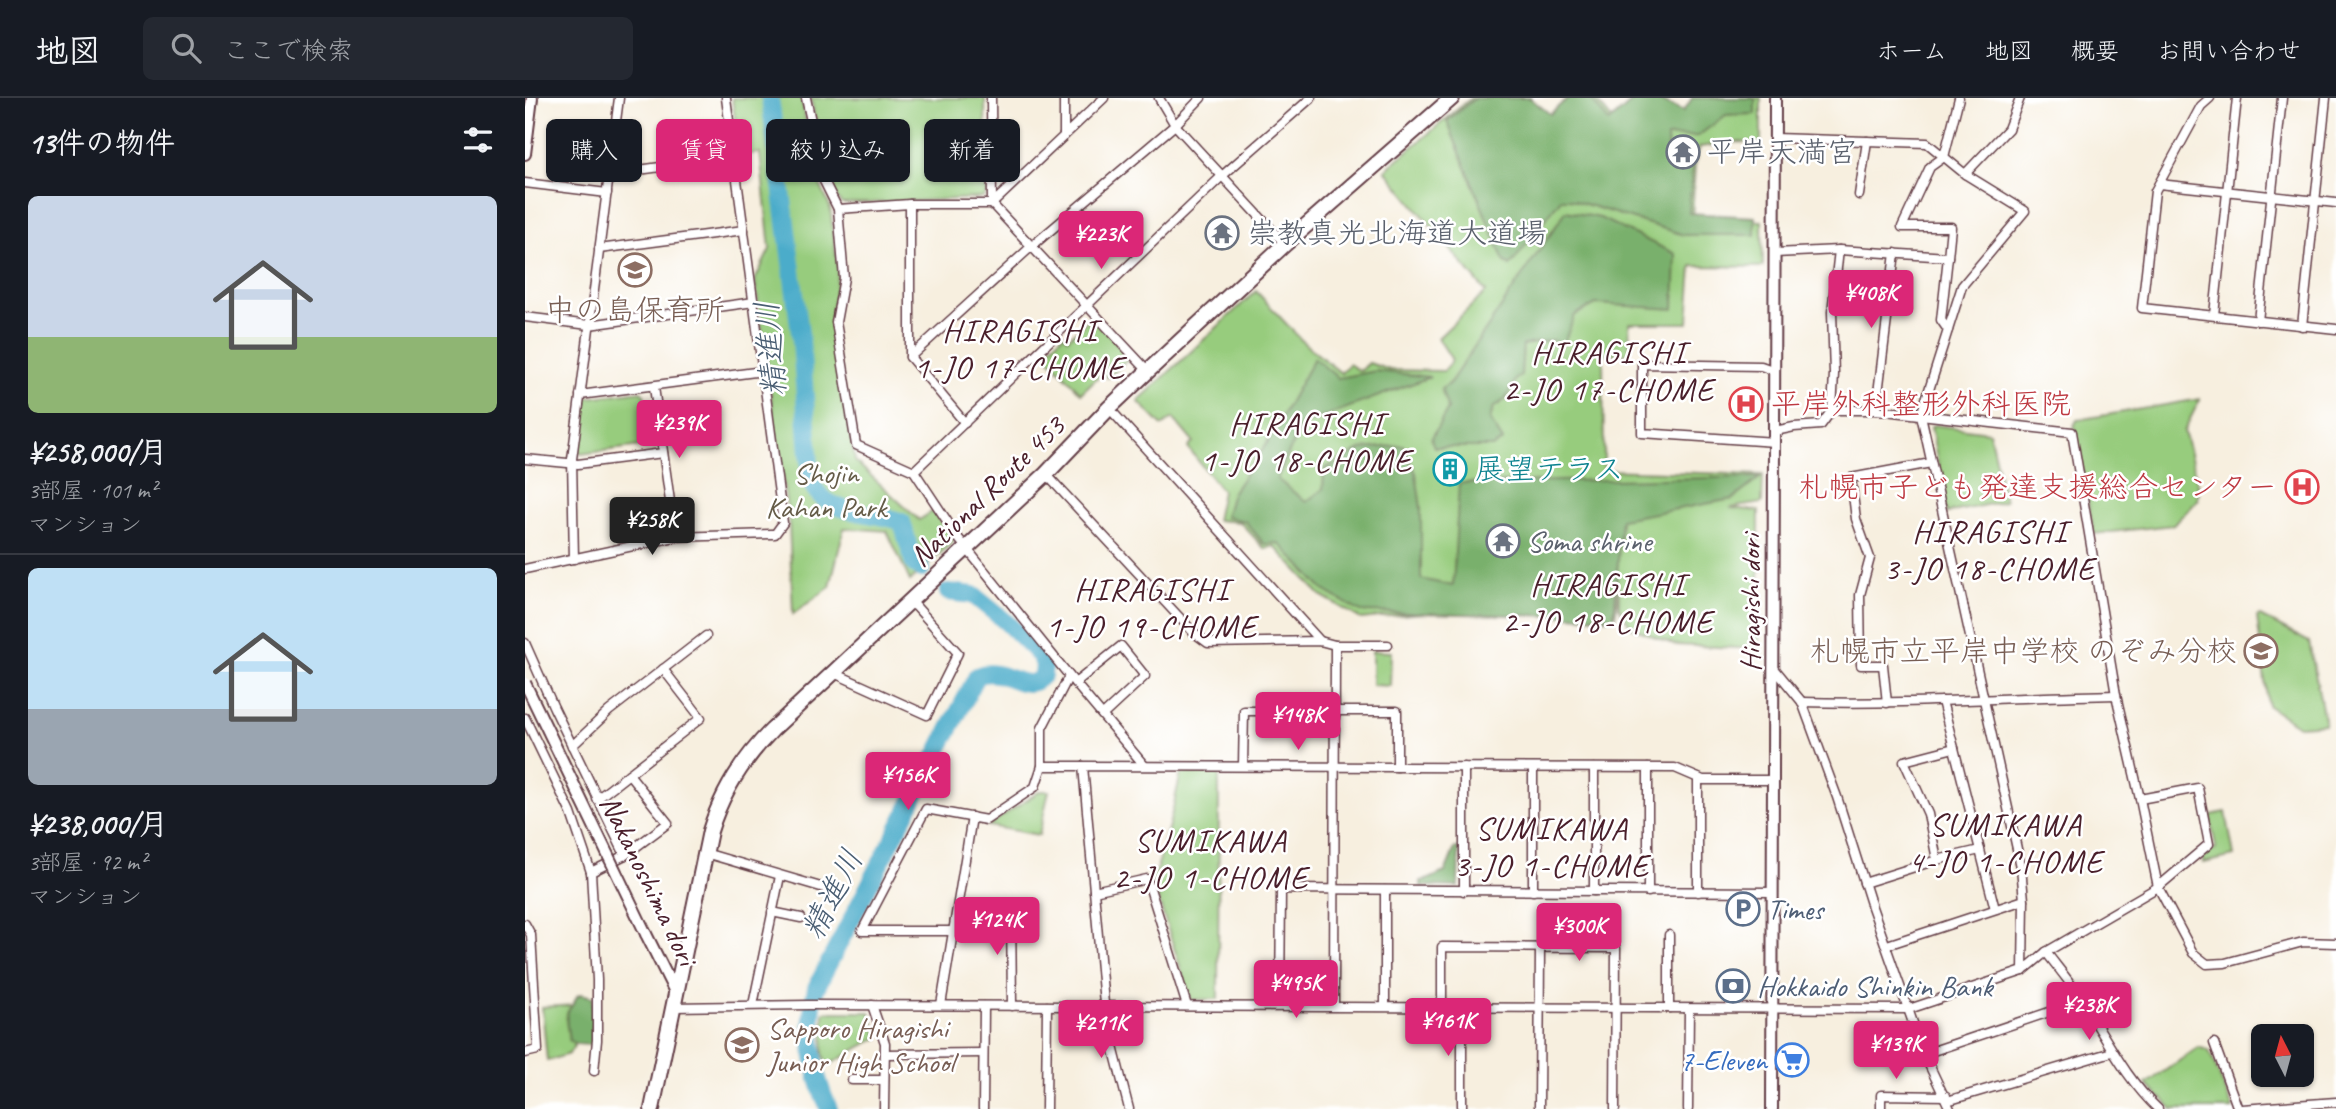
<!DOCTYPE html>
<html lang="ja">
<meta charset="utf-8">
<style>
:root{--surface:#171b24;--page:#242831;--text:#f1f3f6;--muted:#9ea1a6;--line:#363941;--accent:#db2777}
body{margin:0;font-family:Caveat,"Klee One",sans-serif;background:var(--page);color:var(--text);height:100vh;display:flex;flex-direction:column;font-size:26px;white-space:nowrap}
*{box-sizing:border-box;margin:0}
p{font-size:23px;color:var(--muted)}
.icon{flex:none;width:38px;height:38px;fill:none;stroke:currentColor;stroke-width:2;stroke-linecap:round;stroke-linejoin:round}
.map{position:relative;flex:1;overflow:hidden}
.sheet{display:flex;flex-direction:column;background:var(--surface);width:525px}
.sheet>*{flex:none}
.banner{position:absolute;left:21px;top:21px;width:665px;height:63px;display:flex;gap:14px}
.needle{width:46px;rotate:354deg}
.fabs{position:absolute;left:1726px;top:926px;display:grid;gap:14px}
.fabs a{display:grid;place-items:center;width:63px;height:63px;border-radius:10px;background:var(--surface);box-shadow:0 2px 5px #0004;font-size:35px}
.price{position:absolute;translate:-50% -60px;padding:0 16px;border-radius:7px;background:var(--accent);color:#fff;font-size:23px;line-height:46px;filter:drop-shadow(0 2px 4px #0008)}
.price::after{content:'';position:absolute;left:50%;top:42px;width:21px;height:16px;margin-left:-10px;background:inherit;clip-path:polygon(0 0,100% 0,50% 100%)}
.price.on{background:#222;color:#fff}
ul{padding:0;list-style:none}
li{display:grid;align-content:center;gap:14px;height:371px;padding:0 28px}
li+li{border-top:2px solid var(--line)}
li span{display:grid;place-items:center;height:217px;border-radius:10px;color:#555}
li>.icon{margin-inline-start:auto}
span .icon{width:126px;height:126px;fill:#fffc;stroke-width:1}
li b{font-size:30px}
h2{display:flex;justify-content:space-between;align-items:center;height:84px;padding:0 28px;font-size:30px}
.pill{padding:0 24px;border-radius:10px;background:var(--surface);box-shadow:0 2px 5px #0004;font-size:24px;line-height:63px}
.pill.on{background:var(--accent);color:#fff}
header{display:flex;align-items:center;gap:42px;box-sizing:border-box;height:98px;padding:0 35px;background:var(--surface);border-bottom:2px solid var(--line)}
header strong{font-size:33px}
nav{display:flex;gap:38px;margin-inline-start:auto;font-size:24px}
.search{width:490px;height:63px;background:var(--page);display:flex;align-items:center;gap:18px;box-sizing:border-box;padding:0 24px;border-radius:10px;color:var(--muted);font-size:26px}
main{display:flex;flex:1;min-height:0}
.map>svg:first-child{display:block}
.green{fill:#97cc7d;stroke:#707654;stroke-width:2}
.forest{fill:#79b06c;stroke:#62684c;stroke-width:2}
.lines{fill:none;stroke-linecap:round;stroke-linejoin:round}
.river{stroke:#4bacca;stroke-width:18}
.street-casing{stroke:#643e46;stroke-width:11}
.secondary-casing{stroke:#643e46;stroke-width:14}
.highway-casing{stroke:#643e46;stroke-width:18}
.street{stroke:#fff;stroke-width:8}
.secondary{stroke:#fff;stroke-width:10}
.highway{stroke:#fff;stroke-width:14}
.secondary-bridge-casing{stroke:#643e46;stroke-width:14;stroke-linecap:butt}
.secondary-bridge{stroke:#fff;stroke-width:10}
.labels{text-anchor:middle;stroke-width:5;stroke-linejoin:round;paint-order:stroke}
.worship-label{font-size:30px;fill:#5b616d;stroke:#fff;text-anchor:start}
.education-label{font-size:30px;fill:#785e54;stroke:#fff}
.health-label{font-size:30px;fill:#be3a42;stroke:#fff;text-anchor:start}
.culture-label{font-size:30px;fill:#0d838f;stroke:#fff;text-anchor:start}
.park-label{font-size:30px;fill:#655c48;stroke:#fff}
.street-label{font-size:30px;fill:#4a1f2b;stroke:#fff}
.service-label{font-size:30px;fill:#4e5e75;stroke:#fff;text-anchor:start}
.shop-label{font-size:30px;fill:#366cbe;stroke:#fff;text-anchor:end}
.neighbourhood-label{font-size:32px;letter-spacing:2px;fill:#4a1f2b;stroke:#fff}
.water-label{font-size:32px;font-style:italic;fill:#4a5e73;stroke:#fff}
</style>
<header>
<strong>地図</strong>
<div class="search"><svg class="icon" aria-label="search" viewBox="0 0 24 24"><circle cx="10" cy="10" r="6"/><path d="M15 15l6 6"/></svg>ここで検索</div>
<nav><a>ホーム</a><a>地図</a><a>概要</a><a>お問い合わせ</a></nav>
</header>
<main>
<section class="sheet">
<h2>13件の物件<svg class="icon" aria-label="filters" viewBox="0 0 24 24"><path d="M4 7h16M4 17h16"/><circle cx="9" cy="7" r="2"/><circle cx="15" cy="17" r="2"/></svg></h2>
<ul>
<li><span style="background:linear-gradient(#c9d6e8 65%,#8fb573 0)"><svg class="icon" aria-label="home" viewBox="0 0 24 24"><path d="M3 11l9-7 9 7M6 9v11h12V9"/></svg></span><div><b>¥258,000/月</b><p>3部屋 · 101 m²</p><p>マンション</p></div></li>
<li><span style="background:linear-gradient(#bfe0f5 65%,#9aa5b1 0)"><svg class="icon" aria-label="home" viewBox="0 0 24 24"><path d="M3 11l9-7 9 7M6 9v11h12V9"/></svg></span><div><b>¥238,000/月</b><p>3部屋 · 92 m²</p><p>マンション</p></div></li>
</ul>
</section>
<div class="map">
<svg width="1811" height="1011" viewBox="0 0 1811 1011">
<rect width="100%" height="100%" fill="#fff"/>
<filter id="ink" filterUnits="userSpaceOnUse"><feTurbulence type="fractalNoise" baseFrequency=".0143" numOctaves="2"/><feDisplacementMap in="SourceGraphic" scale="14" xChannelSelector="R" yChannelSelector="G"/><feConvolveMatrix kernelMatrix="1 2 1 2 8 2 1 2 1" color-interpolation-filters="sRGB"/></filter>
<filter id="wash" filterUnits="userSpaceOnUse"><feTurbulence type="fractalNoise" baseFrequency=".00686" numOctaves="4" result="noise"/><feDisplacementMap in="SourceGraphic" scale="28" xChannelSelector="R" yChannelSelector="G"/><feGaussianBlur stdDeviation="1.57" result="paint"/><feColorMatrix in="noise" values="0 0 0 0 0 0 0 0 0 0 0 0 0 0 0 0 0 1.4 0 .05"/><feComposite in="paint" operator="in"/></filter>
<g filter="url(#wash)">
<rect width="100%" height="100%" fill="#f7efdf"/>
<g class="green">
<polygon points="207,0 276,0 294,84 305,109 313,172 306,221 330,363 394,422 408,413 429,443 385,483 362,433 319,430 305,489 268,516 264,426 230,182 245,151 235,55 215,57"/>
<path d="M286 0H460L461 96 458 100 317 106C302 95 290 21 286 0Z"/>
<polygon points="946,0 1006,0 1024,19 1042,0 1069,0 1088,23 1159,16 1170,0 1236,0 1236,45 1210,44 1175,49 1170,65 1167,121 1237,123 1238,169 1167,168 1163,225 1104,225 1105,255 1078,256 1079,372 1238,377 1237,405 1205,410 1234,413 1234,551 1150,547 1106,529 1094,509 1094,486 1090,521 936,511 836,521 795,497 749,448 740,451 715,424 691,422 697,393 663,350 668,344 648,320 637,328 613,303 731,193 780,246 816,275 824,266 835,273 844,265 865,272 919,273 927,262 913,240 961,194 860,72"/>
<polygon points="567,218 605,259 583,280 577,275 556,295 519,255 539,236 543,240"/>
<polygon points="116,293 119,296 126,342 123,347 56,356 51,352 57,303 62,300"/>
<polygon points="1675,301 1659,333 1673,386 1673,401 1648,427 1569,436 1549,328 1552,322"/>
<polygon points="1409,327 1464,334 1480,403 1422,415 1406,329"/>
<polygon points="1735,518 1784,544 1800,626 1774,628 1743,608 1732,519"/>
<polygon points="847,553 866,554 865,588 847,587"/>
<path d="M656 675H694L693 901 666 902 625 776H630L640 745 639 744C647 721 650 698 656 675Z"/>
<polygon points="515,693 524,693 514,737 463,728"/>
<polygon points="1701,714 1709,758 1679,765 1678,760 1691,750 1685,717"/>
<polygon points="51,907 49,948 44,956 22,963 17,909"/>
<path d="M299 914H345L354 940C347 941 312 963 302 968L298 955Z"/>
<polygon points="1674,949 1684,953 1708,1011 1648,1011 1621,986"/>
</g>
<g class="forest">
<polygon points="950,0 1005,0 1025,16 1043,0 1065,0 1084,24 1111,0 1133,2 1159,13 1167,0 1230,0 1230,16 1201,17 1173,38 1142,39 1143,54 1168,56 1164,115 1230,119 1230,137 1159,137 1044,101 1036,101 985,168 979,163 922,23"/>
<polygon points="1041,113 1075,120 1151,156 1149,211 1071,206 1050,217 1038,247 1027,242 998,247 996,278 991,281 981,301 968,310 965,322 978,343 967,349 909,349 906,341 923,311 916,291 924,286"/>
<polygon points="789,260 813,280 851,273 905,279 776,327 752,381 781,404 798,391 799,371 837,351 878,347 891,375 896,410 896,481 928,488 934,385 1236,379 1208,401 1096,421 1089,519 836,514 797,491 754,445 739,446 720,423 700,419 707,395 742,345"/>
<path d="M930 750H934L933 789 896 788V783C906 782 911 777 920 774Z"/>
<path d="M56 896 68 899 67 947 51 946 44 942C43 932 39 921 43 913 47 907 50 905 52 898Z"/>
</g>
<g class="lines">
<g class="river">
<path d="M245 0 276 243 286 384C301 419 347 412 377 424L389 466 396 471"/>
<path d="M304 1011C287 975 282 929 291 890L452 578C475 568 494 590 509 584 512 583 515 580 518 577L519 566 515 558 480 523 448 497 423 494"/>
</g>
</g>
</g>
<g filter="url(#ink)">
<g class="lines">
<defs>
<g id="street">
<polyline points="281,0 299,83 313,111"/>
<polyline points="466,0 467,106 623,273"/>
<polyline points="539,0 539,38"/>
<polyline points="579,0 467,106 385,106 313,111 319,180 311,224 331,347 389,373 434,441 550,585 619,667"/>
<polyline points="634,0 650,27 760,146"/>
<polyline points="1685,0 1676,8 1630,93 1617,210 1811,231"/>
<polyline points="1250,40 1402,45 1440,76 1500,113 1437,188 1396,317 1496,769 1499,802 1498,873"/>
<polyline points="84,76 209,59"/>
<polyline points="1440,76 1483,31 1495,0"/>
<polyline points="0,85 82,95"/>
<polyline points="1634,86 1811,105"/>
<polyline points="1334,97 1342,43"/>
<polyline points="385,106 385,259 440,325"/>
<polyline points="74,151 219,132"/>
<polyline points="1250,155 1314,152 1423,159 1416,222 1423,232"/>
<polyline points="1423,159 1426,129 1377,129 1405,69 1419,59 1434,0"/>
<polyline points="1689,217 1712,0"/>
<polyline points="0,219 64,227 229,204"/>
<polyline points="1733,223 1757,0"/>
<polyline points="1777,228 1801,0"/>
<polyline points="385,259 507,148 650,27 676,0"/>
<polyline points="129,289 150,439"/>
<polyline points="55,297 238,273"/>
<polyline points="584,310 795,543"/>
<polyline points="1307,312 1309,276 1307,214 1314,152"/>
<polyline points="1351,312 1370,155"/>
<polyline points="1250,333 1269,329 1296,327 1307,312 1351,312 1547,334 1591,597 1615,701 1633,789 1668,855 1682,866 1700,865 1778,844 1811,845"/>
<polyline points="1250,344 1117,335 1117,266 1236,268 1250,273"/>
<polyline points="0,361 53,366 138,355"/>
<polyline points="389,373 697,78 786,0"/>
<polyline points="521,376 668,534 683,545 795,543 810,547 863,547"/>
<polyline points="49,461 47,361 94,0"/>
<polyline points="0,471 150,439 246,436 250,436 258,425 201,0"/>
<polyline points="0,545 29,610 100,757"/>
<polyline points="1249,570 1277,604 1312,699 1347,809 1399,956 1425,1011"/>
<polyline points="309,575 402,617 433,555 386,503"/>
<polyline points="550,585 596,548 620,578 578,617"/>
<polyline points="1417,603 1470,811"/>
<path d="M1277 604C1381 607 1486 599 1591 597"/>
<polyline points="1362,605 1358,567 1336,567 1335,497 1345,460 1331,421 1326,380 1406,365"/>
<polyline points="0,620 46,715 66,774 72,882 72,942 69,973"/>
<polyline points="47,648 84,613 181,538"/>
<polyline points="517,668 558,668"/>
<polyline points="718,668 719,613 872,613 872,669"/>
<polyline points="72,701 176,620 138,571"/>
<polyline points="180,755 306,792"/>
<polyline points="1412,762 1403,716 1379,663 1429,650"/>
<polyline points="66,774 100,757 143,725 104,676"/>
<polyline points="1339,785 1412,762 1455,752"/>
<polyline points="569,793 622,781 662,908"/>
<polyline points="939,793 939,669"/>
<polyline points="1008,793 1008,670"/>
<polyline points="1069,793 1069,670"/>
<polyline points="1123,794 1123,670"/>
<polyline points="1173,794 1173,680"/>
<polyline points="247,814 276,820"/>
<polyline points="430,823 486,810 487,908"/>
<polyline points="0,826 6,837 13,952 0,955"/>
<polyline points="428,833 337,833 401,711 461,722 510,689 517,668 517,630 544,578"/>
<polyline points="1362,847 1499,802"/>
<path d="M1521 854C1533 870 1547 886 1557 903 1582 941 1600 980 1633 1011"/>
<polyline points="228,907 255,778"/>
<polyline points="347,907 360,945 359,1011"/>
<polyline points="416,907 447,719"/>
<polyline points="755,908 756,791 1248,794"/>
<polyline points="809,908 810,547"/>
<polyline points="860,908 860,792"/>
<polyline points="148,909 284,907 1384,911 1498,873 1521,854 1633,789 1684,746 1673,690 1615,701"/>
<polyline points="917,909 917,849 1091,850 1090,1011"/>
<polyline points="1144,910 1144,837"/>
<polyline points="1689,945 1713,1011"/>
<polyline points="360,956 458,955"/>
<polyline points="1399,956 1557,903"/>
<polyline points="327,982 359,982"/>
<polyline points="1422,1003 1587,954"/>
<polyline points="458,1011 459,908"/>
<polyline points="521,1011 522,908"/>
<polyline points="604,1011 580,917 558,668 1150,670 1178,682 1249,682"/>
<polyline points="937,1011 937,909"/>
<polyline points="1014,1011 1015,850"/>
<polyline points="1163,1011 1164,911"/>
<polyline points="1356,1011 1356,997 1421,998"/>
<polyline points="1717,1011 1811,1004"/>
</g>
<g id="secondary">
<polyline points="0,56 7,0"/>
<polyline points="121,836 151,896"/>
<polyline points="1247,1011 1250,0"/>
</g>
<path id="highway" d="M127 1011 185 733C197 694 218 661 247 632L521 376 584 310 623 273 760 146 927 0"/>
</defs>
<use href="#street" class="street-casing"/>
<use href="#secondary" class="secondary-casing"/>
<use href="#highway" class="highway-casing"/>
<use href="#street" class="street"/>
<use href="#secondary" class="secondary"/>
<use href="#highway" class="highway"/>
<defs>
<polyline id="secondary-bridge" points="0,585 121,836"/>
</defs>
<use href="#secondary-bridge" class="secondary-bridge-casing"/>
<use href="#secondary-bridge" class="secondary-bridge"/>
</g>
</g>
<defs>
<symbol id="temple-ring" viewBox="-11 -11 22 22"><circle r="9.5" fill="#fff" stroke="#6b7280" stroke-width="1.5"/><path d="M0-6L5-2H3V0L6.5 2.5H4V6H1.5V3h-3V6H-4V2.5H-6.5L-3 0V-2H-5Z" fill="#6b7280"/></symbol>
<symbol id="school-ring" viewBox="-11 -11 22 22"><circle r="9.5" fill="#fff" stroke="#8d6e63" stroke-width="1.5"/><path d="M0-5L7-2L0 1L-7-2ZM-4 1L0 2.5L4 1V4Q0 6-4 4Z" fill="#8d6e63"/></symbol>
<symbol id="hospital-ring" viewBox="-11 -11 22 22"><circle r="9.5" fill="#fff" stroke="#e0444e" stroke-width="1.5"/><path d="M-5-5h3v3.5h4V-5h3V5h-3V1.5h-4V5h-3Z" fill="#e0444e"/></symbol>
<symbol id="building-ring" viewBox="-11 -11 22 22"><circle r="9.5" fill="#fff" stroke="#0f9aa8" stroke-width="1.5"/><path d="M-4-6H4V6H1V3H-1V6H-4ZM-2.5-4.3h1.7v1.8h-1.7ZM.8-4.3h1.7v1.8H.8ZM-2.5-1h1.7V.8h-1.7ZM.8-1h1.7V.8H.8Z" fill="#0f9aa8"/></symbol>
<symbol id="parking-ring" viewBox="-11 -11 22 22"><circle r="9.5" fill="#fff" stroke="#5c6f8a" stroke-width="1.5"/><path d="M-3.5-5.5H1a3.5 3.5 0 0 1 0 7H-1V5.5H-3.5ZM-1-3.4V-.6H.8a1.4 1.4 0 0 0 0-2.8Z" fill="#5c6f8a"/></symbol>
<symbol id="bank-ring" viewBox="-11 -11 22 22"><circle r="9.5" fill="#fff" stroke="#5c6f8a" stroke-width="1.5"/><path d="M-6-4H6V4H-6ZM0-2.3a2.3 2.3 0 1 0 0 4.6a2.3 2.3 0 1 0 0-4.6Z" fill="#5c6f8a"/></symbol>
<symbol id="supermarket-ring" viewBox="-11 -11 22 22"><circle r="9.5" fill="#fff" stroke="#3f7fe0" stroke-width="1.5"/><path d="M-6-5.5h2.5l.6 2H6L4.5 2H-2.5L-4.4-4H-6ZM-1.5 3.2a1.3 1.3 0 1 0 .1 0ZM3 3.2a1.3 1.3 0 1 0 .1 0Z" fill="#3f7fe0"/></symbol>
</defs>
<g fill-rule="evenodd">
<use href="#temple-ring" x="1139" y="35" width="38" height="38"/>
<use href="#temple-ring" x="678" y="116" width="38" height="38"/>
<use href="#school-ring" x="91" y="153" width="38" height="38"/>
<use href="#hospital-ring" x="1202" y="287" width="38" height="38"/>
<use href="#building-ring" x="906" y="352" width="38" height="38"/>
<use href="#hospital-ring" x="1758" y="370" width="38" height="38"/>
<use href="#temple-ring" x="959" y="424" width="38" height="38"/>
<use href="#school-ring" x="1717" y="534" width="38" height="38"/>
<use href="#parking-ring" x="1199" y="792" width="38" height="38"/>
<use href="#bank-ring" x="1189" y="869" width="38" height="38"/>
<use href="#school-ring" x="198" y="928" width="38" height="38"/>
<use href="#supermarket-ring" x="1248" y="943" width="38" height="38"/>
</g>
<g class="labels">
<g class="worship-label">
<text x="1182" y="64">平岸天満宮</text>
<text x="722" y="145">崇教真光北海道大道場</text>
<text x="1002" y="453">Soma shrine</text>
</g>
<g class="education-label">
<text x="110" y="222">中の島保育所</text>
<text x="1712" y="563" text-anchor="end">札幌市立平岸中学校 のぞみ分校</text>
<text x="242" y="940" text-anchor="start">Sapporo Hiragishi<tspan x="242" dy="34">Junior High School</tspan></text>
</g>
<g class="health-label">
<text x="1246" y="316">平岸外科整形外科医院</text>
<text x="1752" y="399" text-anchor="end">札幌市子ども発達支援総合センター</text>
</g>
<g class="culture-label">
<text x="950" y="381">展望テラス</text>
</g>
<g class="park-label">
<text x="301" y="385">Shojin<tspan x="301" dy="34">Kahan Park</tspan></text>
</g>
<g class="street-label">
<text transform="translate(462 393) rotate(-44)" y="10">National Route 453</text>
<text transform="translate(1225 505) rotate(-90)" y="10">Hiragishi dori</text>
<text transform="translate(124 782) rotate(64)" y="10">Nakanoshima dori</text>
</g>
<g class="service-label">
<text x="1242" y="821">Times</text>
<text x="1232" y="898">Hokkaido Shinkin Bank</text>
</g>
<g class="shop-label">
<text x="1242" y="972">7-Eleven</text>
</g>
<g class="neighbourhood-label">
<text x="495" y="243">HIRAGISHI<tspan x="495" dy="37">1-JO 17-CHOME</tspan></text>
<text x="1084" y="265">HIRAGISHI<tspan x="1084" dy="37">2-JO 17-CHOME</tspan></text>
<text x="782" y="336">HIRAGISHI<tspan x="782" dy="37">1-JO 18-CHOME</tspan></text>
<text x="1465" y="444">HIRAGISHI<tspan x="1465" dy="37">3-JO 18-CHOME</tspan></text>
<text x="1083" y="497">HIRAGISHI<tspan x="1083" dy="37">2-JO 18-CHOME</tspan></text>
<text x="627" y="502">HIRAGISHI<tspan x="627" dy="37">1-JO 19-CHOME</tspan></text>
<text x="1481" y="737">SUMIKAWA<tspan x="1481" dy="37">4-JO 1-CHOME</tspan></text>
<text x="1027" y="741">SUMIKAWA<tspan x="1027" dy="37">3-JO 1-CHOME</tspan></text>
<text x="686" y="753">SUMIKAWA<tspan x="686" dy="37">2-JO 1-CHOME</tspan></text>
</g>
<g class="water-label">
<text transform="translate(245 251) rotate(-95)" y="11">精進川</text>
<text transform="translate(307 796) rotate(-63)" y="11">精進川</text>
</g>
</g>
</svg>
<div class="fabs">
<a><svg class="needle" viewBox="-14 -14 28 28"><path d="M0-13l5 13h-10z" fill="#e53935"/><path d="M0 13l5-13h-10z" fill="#9ea1a6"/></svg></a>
</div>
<b class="price" style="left:576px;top:173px">¥223K</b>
<b class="price" style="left:1346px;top:232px">¥408K</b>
<b class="price" style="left:154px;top:362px">¥239K</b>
<b class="price on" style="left:127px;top:459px">¥258K</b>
<b class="price" style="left:773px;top:654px">¥148K</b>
<b class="price" style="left:383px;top:714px">¥156K</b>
<b class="price" style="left:472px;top:859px">¥124K</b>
<b class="price" style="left:1054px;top:865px">¥300K</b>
<b class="price" style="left:771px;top:922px">¥495K</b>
<b class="price" style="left:1564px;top:944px">¥238K</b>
<b class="price" style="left:923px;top:960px">¥161K</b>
<b class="price" style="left:576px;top:962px">¥211K</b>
<b class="price" style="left:1371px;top:983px">¥139K</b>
<div class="banner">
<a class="pill">購入</a>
<a class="pill on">賃貸</a>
<a class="pill">絞り込み</a>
<a class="pill">新着</a>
</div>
</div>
</main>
